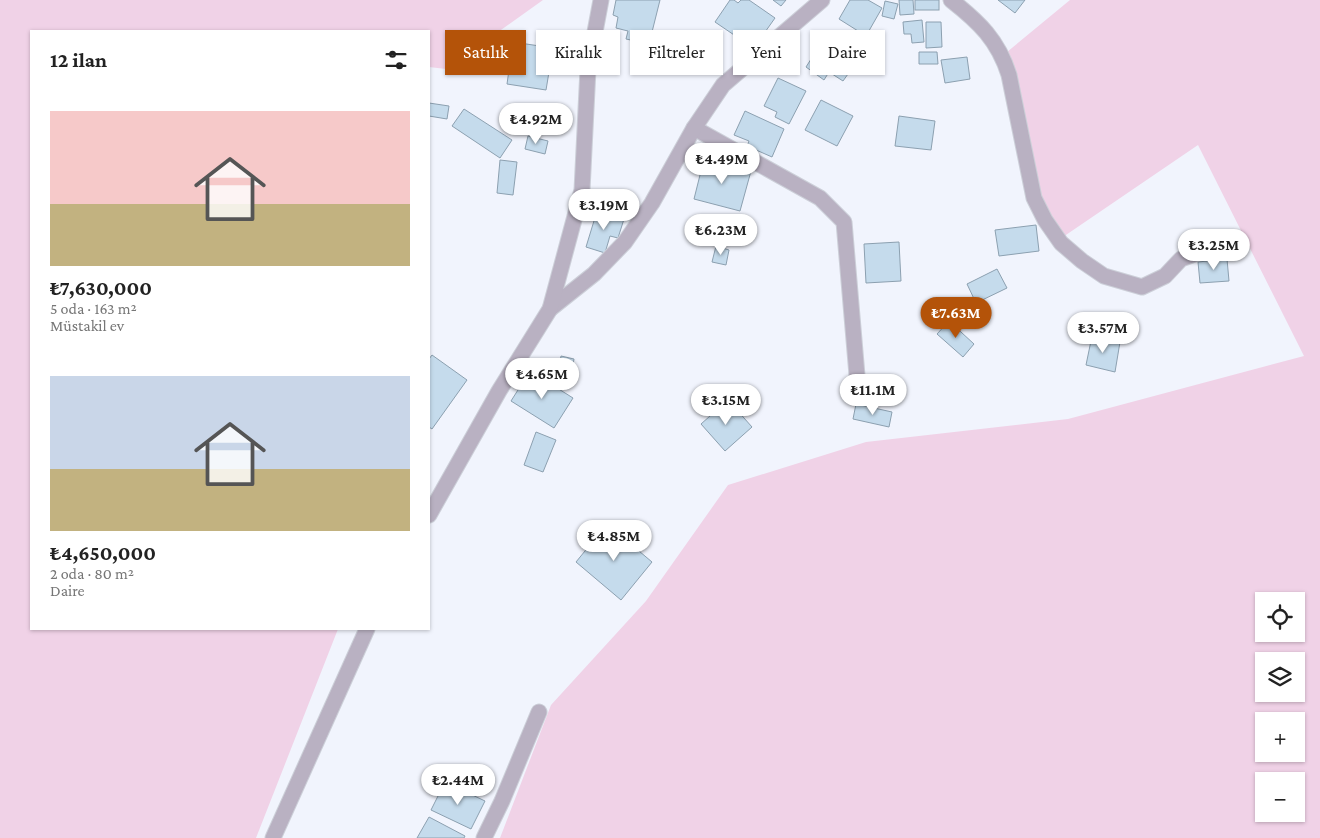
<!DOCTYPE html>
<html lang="tr">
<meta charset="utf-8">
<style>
:root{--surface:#fff;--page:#f2f2f2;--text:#222;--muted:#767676;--accent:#b45309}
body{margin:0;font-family:"Crimson Pro",serif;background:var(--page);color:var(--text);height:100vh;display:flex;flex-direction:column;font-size:19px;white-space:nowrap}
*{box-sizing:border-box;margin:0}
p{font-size:16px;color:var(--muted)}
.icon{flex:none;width:28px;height:28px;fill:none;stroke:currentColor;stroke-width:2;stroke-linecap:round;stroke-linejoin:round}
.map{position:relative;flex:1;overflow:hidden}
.panel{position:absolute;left:30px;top:30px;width:400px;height:600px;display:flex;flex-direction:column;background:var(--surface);border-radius:0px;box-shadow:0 1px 4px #0004}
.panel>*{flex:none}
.guide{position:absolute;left:445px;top:30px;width:475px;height:45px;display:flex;gap:10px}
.buttons{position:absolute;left:1255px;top:592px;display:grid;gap:10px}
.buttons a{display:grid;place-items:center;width:50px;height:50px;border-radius:0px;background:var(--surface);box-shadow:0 1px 4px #0004;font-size:25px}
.price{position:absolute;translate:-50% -42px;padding:0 11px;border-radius:18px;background:#fff;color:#222;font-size:16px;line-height:32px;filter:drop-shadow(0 1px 2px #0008)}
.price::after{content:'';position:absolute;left:50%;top:30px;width:15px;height:11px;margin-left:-8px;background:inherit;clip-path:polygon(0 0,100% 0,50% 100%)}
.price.current{background:var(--accent);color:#fff}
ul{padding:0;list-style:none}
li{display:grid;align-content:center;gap:10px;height:265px;padding:0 20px}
li span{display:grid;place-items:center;height:155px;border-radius:0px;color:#555}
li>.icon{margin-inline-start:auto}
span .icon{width:90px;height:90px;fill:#fffc;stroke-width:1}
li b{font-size:21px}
h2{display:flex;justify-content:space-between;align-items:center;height:60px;padding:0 20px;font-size:21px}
.pill{padding:0 18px;border-radius:0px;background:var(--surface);box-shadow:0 1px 4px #0004;font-size:18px;line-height:45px}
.pill.current{background:var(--accent);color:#fff}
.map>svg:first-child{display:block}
.green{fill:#f0d2e7;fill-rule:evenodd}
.building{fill:#c5dbec;stroke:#8ca0b0}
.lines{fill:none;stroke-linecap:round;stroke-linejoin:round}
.minor-casing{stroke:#cccfd8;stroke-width:17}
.minor{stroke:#b9b1c2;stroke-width:15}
</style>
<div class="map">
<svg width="1320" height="838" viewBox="0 0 1320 838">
<rect width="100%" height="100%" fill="#f1f4fd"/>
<g class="green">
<polygon points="0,0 543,0 446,69 429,67 429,31 31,31 31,629 338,629 256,838 0,838"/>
<path d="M1070 0H1320V838H500L551 705 646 601 728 485 866 442 1068 419 1304 356 1198 145 1060 239 1041 219 1007 52ZM1264 601H1296V634H1264ZM1264 661H1296V694H1264ZM1264 721H1296V754H1264ZM1264 781H1296V814H1264Z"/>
</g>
<g class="building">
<polygon points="616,0 660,0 649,44 626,39 628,31 616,28 618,17 613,15"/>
<polygon points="730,0 734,0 738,3 741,0 749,0 775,18 758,42 744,33 740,39 715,22"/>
<polygon points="773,0 786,0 781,6"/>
<polygon points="850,0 868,0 882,8 866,36 839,19"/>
<polygon points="899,0 913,0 914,14 900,15"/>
<rect x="915" y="0" width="24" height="10"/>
<polygon points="998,0 1025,0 1015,13"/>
<polygon points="885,1 898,4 894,19 882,16"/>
<polygon points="922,20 924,42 912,43 911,34 904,34 903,22"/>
<polygon points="926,22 941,22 942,47 926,48"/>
<polygon points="513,42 553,48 546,90 507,84"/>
<polygon points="820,45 853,67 843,81 829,72 824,80 806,67"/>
<polygon points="919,52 937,52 938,64 919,64"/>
<polygon points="967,57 970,79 945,83 941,60"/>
<polygon points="778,78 806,91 789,124 775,117 777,112 764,106"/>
<polygon points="821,100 853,116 837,146 805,130"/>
<polygon points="429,103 449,106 447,119 429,116"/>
<polygon points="464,109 512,140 500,158 452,126"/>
<polygon points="745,111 784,129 772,157 747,146 749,141 734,135"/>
<polygon points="899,116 935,121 931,150 895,146"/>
<polygon points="528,136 548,141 545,154 525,149"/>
<polygon points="704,159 751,171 740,211 694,199"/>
<polygon points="500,160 517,162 513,195 497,193"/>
<polygon points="597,211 624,219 618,238 610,236 605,253 586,247"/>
<polygon points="1036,225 1039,251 999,256 995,230"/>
<polygon points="899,242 901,281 866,283 864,244"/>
<polygon points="716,246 729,250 726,265 712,262"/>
<polygon points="1227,259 1229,281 1200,283 1198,262"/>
<polygon points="997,269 1007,288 976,303 967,284"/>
<polygon points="949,321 974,344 963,357 937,334"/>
<polygon points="1092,336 1120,342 1115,372 1086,365"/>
<polygon points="432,355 467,380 432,429 429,427 429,359"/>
<polygon points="561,356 574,359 572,371 559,369"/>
<polygon points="530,371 573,398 554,428 511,401"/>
<polygon points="728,400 752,427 725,451 701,424"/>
<polygon points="856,404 892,412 889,427 853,419"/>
<polygon points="536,432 556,440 543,472 524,465"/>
<polygon points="607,524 652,562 621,600 576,562"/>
<polygon points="445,782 485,801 471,829 431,810"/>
<polygon points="429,817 465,836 464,838 417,838"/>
</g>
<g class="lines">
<defs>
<g id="minor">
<path d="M951 0C979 22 998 40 1009 75L1034 198 1045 220 1061 243 1082 261 1104 276 1142 287 1165 276 1181 259 1208 249 1225 246"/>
<polyline points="694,128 820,198 844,222 858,387"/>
<polyline points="550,309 594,274 625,242 652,203 694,128 723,85 822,0"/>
<polyline points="429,515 499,391 550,309 582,190 588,69 601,0"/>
<polyline points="273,838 367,629"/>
<polyline points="484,838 502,801 539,712"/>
</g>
</defs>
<use href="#minor" class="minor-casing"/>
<use href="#minor" class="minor"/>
</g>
</svg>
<div class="buttons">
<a><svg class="icon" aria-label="locate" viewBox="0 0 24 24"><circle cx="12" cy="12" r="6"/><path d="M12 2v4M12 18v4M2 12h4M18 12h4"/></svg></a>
<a><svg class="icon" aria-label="layers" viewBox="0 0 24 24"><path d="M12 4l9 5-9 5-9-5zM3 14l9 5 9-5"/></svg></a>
<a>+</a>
<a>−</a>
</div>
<b class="price" style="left:536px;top:145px">₺4.92M</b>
<b class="price" style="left:722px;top:185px">₺4.49M</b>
<b class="price" style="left:604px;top:231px">₺3.19M</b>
<b class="price" style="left:721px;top:256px">₺6.23M</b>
<b class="price" style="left:1214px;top:271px">₺3.25M</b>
<b class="price current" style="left:956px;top:339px">₺7.63M</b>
<b class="price" style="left:1103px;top:354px">₺3.57M</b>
<b class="price" style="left:542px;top:400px">₺4.65M</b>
<b class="price" style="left:873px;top:416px">₺11.1M</b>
<b class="price" style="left:726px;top:426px">₺3.15M</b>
<b class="price" style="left:614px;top:562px">₺4.85M</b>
<b class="price" style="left:458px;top:806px">₺2.44M</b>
<div class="guide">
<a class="pill current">Satılık</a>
<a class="pill">Kiralık</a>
<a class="pill">Filtreler</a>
<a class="pill">Yeni</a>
<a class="pill">Daire</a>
</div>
<section class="panel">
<h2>12 ilan<svg class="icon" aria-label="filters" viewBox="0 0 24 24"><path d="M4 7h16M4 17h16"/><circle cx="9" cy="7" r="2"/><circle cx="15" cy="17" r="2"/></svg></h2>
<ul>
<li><span style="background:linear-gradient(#f6c9c9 60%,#c2b280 0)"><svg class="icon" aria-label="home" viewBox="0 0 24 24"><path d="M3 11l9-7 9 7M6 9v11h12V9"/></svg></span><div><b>₺7,630,000</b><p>5 oda · 163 m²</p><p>Müstakil ev</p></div></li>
<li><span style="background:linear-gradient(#c9d6e8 60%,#c2b280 0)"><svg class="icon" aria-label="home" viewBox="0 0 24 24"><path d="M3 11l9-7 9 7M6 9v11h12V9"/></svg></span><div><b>₺4,650,000</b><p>2 oda · 80 m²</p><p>Daire</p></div></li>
</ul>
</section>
</div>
